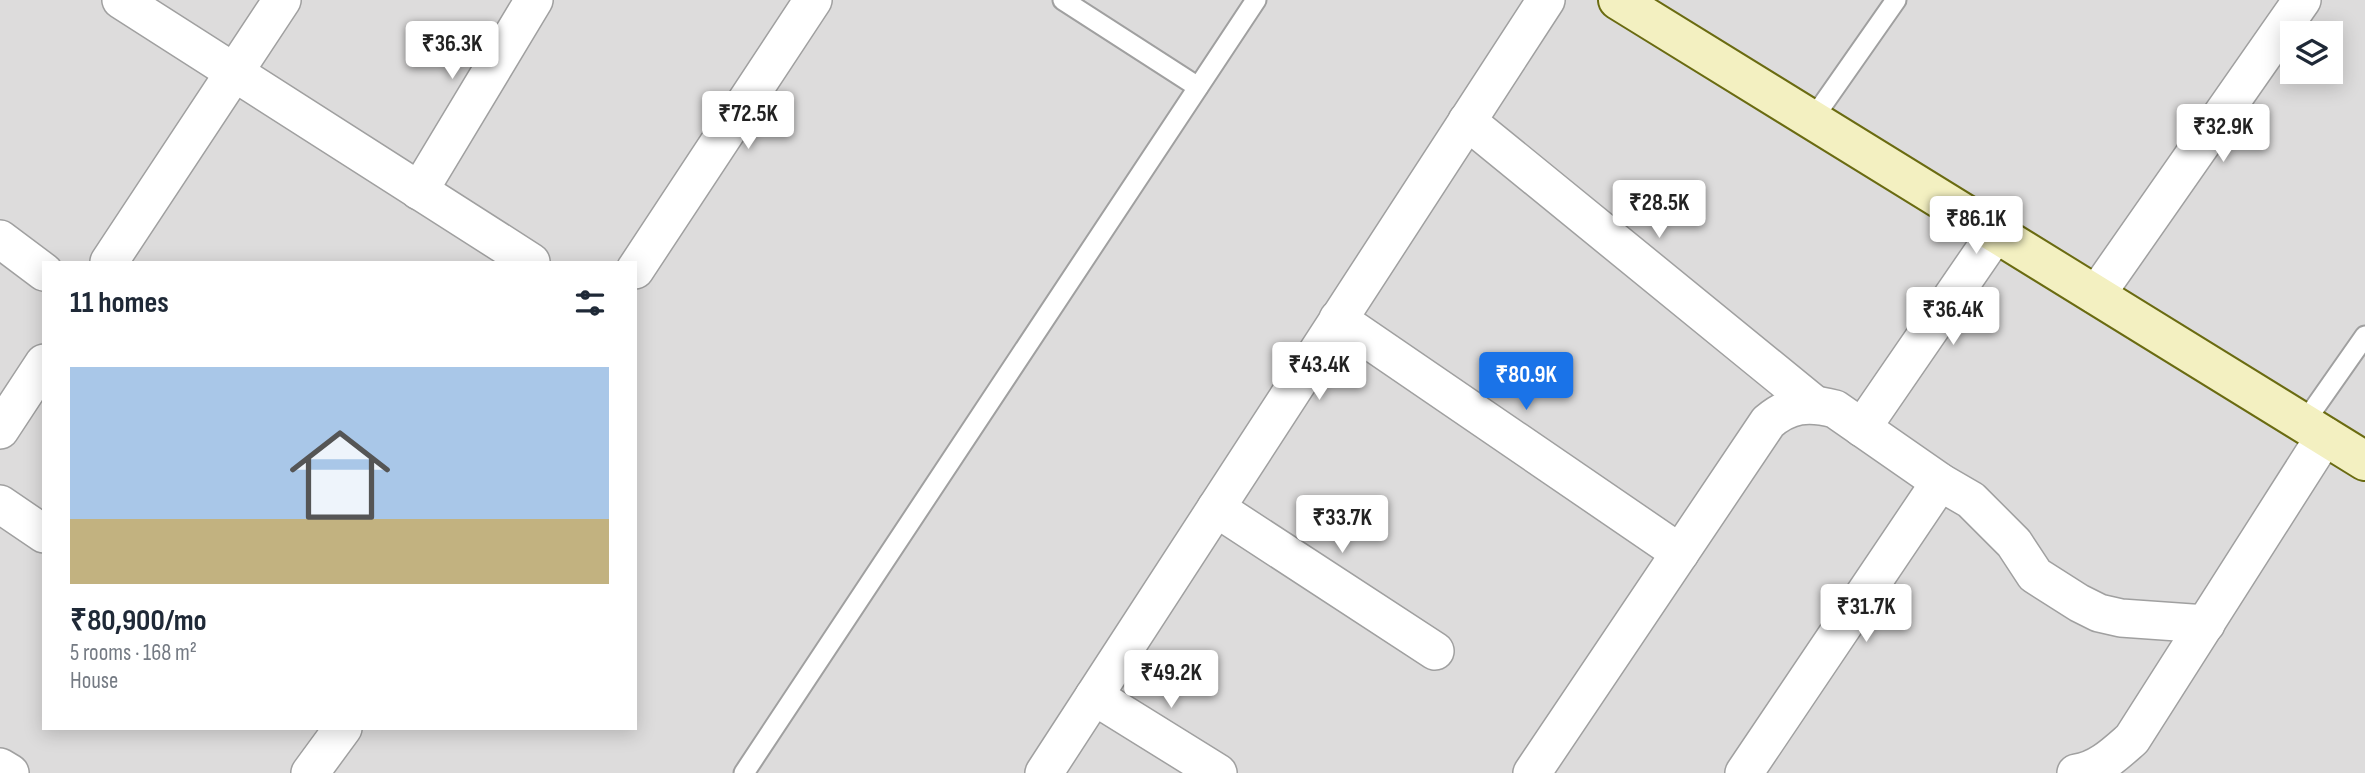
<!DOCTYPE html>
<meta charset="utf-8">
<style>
:root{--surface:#fff;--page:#f2f2f3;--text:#1f2937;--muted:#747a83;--accent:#1a73e8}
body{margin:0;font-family:"Sofia Sans Condensed",sans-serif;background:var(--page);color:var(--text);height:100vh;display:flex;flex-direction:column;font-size:26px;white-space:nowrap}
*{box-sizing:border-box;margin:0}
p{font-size:23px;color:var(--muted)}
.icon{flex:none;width:38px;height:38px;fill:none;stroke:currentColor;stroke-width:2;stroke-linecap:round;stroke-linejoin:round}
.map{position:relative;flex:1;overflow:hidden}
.sheet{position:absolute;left:42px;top:261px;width:595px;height:469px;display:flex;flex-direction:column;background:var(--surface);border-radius:0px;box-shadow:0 4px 18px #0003}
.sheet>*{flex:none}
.fabs{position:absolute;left:2280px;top:21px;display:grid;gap:14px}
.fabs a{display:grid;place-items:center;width:63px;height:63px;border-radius:0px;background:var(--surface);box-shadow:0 4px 18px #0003;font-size:35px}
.price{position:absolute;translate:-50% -60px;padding:0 16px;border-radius:7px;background:#fff;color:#222;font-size:23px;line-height:46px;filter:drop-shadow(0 2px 4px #0008)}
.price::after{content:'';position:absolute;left:50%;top:42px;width:21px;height:16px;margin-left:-10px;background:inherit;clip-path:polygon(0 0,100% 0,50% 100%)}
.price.on{background:var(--accent);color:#fff}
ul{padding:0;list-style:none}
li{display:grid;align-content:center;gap:14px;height:371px;padding:0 28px}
li span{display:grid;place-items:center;height:217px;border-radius:0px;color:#555}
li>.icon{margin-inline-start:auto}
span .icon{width:126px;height:126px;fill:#fffc;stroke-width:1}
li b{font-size:30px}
h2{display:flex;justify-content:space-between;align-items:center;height:84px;padding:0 28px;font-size:30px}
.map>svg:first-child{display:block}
.residential{fill:#dddcdc;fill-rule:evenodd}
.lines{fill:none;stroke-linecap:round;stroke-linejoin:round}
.lane-casing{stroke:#a0a0a0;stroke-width:23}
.street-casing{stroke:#a0a0a0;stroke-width:40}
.secondary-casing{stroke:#6a6b11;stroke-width:42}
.lane{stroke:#fff;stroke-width:19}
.street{stroke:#fff;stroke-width:37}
.secondary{stroke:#f3f0c1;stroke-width:38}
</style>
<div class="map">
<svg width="2365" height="773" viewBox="0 0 2365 773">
<rect width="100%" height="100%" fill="#efebe7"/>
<path class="residential" d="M0 0H2365V773H0ZM2292 33H2331V72H2292ZM44 262H635V728H44Z"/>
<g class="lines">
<defs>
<g id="lane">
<polyline points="1063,0 1198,87"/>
<polyline points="1812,120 1896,0"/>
<polyline points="2304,423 2365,336"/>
<polyline points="744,773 1256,0"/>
</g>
<g id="street">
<polyline points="121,0 531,262"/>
<polyline points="1467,121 1814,404"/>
<polyline points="419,191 534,0"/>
<polyline points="0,239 44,272"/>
<polyline points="109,262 282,0"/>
<polyline points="635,270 813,0"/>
<polyline points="2096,295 2302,0"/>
<polyline points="1338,319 1680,553"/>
<polyline points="1862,428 1996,233"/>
<polyline points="0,430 44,363"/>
<polyline points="0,504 44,534"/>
<polyline points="1216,508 1435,651"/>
<polyline points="1094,696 1218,773"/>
<polyline points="0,767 10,773"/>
<polyline points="310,773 343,728"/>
<polyline points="1044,773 1546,0"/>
<path d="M1532 773 1768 422C1789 404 1808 402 1835 409L1940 482 1971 500 2014 543 2035 575 2079 603 2099 613 2121 618 2206 624"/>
<polyline points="1744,773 1940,482"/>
<path d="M2076 773C2099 770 2116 753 2132 739L2325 436"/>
</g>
<polyline id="secondary" points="1618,0 2365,461"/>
</defs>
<use href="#lane" class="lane-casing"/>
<use href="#street" class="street-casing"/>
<use href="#secondary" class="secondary-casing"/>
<use href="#lane" class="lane"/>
<use href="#street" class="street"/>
<use href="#secondary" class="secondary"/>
</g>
</svg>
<div class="fabs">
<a><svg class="icon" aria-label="layers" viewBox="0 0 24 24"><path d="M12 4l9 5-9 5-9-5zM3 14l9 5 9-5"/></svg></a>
</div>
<b class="price" style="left:452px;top:81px">₹36.3K</b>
<b class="price" style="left:748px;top:151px">₹72.5K</b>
<b class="price" style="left:2223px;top:164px">₹32.9K</b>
<b class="price" style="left:1659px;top:240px">₹28.5K</b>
<b class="price" style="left:1976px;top:256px">₹86.1K</b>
<b class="price" style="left:1953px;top:347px">₹36.4K</b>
<b class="price" style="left:1319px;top:402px">₹43.4K</b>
<b class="price on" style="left:1526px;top:412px">₹80.9K</b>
<b class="price" style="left:1342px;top:555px">₹33.7K</b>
<b class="price" style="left:1866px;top:644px">₹31.7K</b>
<b class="price" style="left:1171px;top:710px">₹49.2K</b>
<section class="sheet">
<h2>11 homes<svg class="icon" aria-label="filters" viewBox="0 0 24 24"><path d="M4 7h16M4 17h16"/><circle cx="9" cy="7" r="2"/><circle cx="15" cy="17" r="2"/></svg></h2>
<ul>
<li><span style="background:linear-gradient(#a9c7e8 70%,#c2b280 0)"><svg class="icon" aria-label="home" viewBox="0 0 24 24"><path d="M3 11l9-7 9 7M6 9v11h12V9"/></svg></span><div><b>₹80,900/mo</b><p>5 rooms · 168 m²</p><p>House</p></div></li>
</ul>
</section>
</div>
